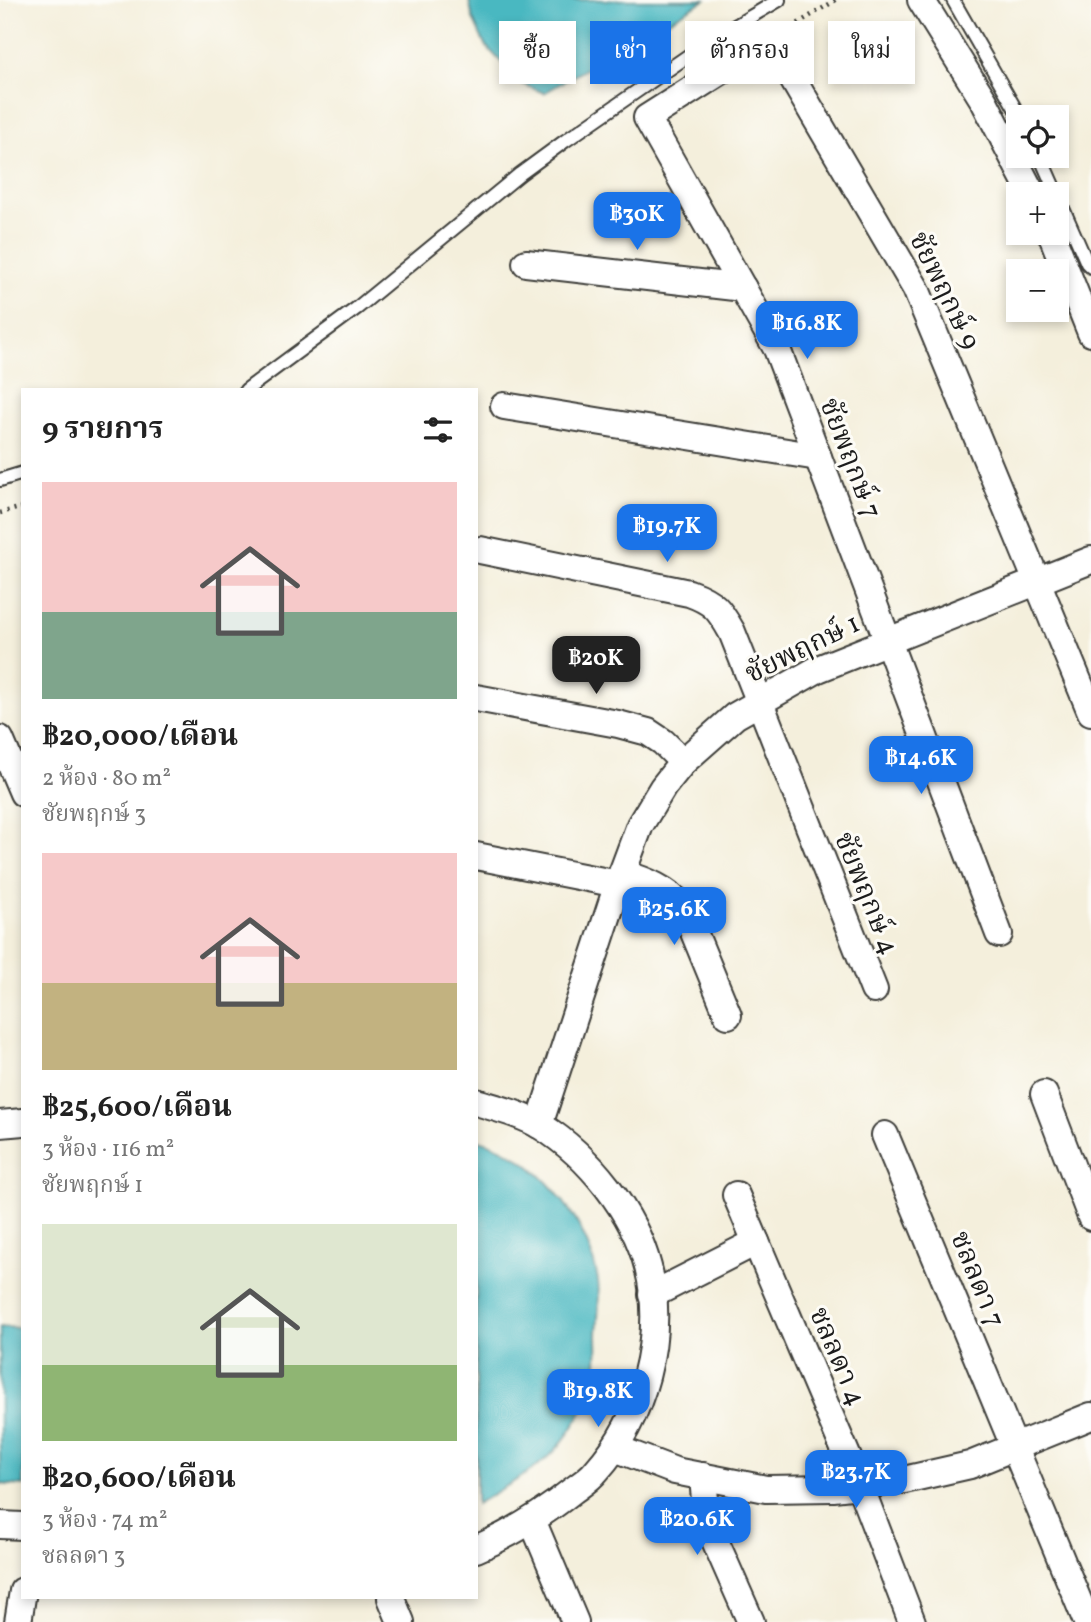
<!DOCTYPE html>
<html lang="th">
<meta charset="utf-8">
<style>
:root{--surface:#fff;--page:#f6f6f6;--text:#222;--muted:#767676;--accent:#1a73e8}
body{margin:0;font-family:Vollkorn,"Noto Serif Thai",serif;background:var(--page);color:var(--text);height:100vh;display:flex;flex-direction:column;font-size:26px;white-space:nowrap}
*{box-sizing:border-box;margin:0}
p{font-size:23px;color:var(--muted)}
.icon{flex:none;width:38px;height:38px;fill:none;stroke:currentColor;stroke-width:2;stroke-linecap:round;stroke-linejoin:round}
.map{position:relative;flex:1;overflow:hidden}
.side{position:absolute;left:21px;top:388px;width:457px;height:1211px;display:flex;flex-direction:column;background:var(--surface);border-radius:0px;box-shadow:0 4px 10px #0003}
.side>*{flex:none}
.guide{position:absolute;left:499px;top:21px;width:486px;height:63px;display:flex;gap:14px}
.tools{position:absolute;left:1006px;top:105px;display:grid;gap:14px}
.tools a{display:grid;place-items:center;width:63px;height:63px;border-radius:0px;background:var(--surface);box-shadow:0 4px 10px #0003;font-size:35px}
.price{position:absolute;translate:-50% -60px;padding:0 16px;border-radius:14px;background:var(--accent);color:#fff;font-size:23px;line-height:46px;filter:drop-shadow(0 2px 4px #0008)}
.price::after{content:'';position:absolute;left:50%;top:42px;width:21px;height:16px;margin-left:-10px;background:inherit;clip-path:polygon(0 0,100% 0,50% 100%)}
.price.selected{background:#222;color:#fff}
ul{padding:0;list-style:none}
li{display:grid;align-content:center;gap:14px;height:371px;padding:0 21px}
li span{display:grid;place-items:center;height:217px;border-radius:0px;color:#555}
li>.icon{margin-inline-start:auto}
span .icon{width:126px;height:126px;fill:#fffc;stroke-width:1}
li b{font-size:30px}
h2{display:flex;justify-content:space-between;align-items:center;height:84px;padding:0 21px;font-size:30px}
.pill{padding:0 24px;border-radius:0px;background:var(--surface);box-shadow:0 4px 10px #0003;font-size:24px;line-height:63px}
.pill.selected{background:var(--accent);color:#fff}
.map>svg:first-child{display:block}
.water{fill:#49b8c1;stroke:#326a6e;stroke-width:2}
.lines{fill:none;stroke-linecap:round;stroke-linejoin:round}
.service-casing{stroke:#3c3c39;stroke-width:16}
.minor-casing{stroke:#3c3c39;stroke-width:30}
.path{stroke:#3c3c39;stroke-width:4.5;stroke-dasharray:2 5;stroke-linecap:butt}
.service{stroke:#fff;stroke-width:12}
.minor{stroke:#fff;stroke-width:26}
.labels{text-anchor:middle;stroke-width:6;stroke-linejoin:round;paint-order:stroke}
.street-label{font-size:28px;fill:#1c1c1c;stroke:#fdfcf7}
</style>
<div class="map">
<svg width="1091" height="1622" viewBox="0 0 1091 1622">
<rect width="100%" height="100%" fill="#fdfcf7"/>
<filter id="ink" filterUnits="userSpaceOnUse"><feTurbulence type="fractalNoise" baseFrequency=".0143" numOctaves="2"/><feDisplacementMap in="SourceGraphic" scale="14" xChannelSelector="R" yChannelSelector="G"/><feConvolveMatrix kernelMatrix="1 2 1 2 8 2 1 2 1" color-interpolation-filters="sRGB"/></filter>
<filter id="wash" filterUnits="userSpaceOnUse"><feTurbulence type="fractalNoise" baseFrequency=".00686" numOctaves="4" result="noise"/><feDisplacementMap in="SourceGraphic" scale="28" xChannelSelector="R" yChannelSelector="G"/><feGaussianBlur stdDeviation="1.57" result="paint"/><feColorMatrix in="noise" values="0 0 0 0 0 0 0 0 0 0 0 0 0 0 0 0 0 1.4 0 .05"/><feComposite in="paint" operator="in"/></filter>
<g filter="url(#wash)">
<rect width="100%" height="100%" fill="#f4efdc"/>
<g class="water">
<polygon points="469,0 705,0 544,93 522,84 485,45 473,19"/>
<path d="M476 1139C537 1155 584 1215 597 1275 601 1293 598 1315 597 1334 597 1350 599 1371 594 1387 586 1407 572 1430 559 1446 541 1468 500 1490 476 1504Z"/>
<polygon points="0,1327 23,1328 23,1486 0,1484"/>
</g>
</g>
<g filter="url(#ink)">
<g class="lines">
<defs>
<g id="service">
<polyline points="953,0 1020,117"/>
<polyline points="1040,156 1087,263 1091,267"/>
<polyline points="246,390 357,308 520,174 565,141 708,42 779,0"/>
<polyline points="0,480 23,473"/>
</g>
<g id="minor">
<polyline points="921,0 984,101 1032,194"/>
<polyline points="1051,233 1091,333"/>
<polyline points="526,263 743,288"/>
<polyline points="504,406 818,457"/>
<path d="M480 550 689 593C714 602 719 609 732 632L874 990"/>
<polyline points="476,698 618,724 648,732 663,742 683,762"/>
<polyline points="0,739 23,793"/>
<polyline points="476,856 618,884"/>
<path d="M622 873C647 881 666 888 684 908L728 1015"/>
<polyline points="999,934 777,349 647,118 770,40 916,289 1091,712"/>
<polyline points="1044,1094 1091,1217"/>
<path d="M476 1102C499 1109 521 1114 541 1126 589 1156 634 1212 648 1267 666 1336 643 1419 596 1471 590 1479 580 1485 572 1491 542 1515 511 1534 476 1549"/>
<polyline points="0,1124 23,1122"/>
<polyline points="539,1125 618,884 640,825 663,787 683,762 735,716 818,669 1091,560"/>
<polyline points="885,1135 1087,1622"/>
<polyline points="736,1195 860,1486 912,1622"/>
<polyline points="652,1295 756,1242"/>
<polyline points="615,1448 675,1471 766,1489 833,1488 904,1480 970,1465 1091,1416"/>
<polyline points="703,1476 706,1513 713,1536 751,1622"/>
<polyline points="532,1520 575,1622"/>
<polyline points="0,1525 23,1526"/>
<polyline points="391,1598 401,1622"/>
<polyline points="18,1622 23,1591"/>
</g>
</defs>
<use href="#service" class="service-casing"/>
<use href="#minor" class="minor-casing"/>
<g class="path">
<polyline points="792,27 836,0"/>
<polyline points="0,513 23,507"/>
</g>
<use href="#service" class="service"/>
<use href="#minor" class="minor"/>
</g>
</g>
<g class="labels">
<g class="street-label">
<text transform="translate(946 290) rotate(64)" y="10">ชัยพฤกษ์ 9</text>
<text transform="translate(852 458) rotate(69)" y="10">ชัยพฤกษ์ 7</text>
<text transform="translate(802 647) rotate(-26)" y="10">ชัยพฤกษ์ 1</text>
<text transform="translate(868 893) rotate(68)" y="10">ชัยพฤกษ์ 4</text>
<text transform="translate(979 1279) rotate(68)" y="10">ชลลดา 7</text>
<text transform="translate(839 1356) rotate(67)" y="10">ชลลดา 4</text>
</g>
</g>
</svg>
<div class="tools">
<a><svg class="icon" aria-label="locate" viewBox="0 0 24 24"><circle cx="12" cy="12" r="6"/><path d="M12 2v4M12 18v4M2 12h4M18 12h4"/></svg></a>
<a>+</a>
<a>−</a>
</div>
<b class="price" style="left:637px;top:252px">฿30K</b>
<b class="price" style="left:807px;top:361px">฿16.8K</b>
<b class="price" style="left:667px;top:564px">฿19.7K</b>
<b class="price selected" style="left:596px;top:696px">฿20K</b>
<b class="price" style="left:921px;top:796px">฿14.6K</b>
<b class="price" style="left:674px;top:947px">฿25.6K</b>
<b class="price" style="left:598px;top:1429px">฿19.8K</b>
<b class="price" style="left:856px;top:1510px">฿23.7K</b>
<b class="price" style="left:697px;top:1557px">฿20.6K</b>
<div class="guide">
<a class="pill">ซื้อ</a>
<a class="pill selected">เช่า</a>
<a class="pill">ตัวกรอง</a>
<a class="pill">ใหม่</a>
</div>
<section class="side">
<h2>9 รายการ<svg class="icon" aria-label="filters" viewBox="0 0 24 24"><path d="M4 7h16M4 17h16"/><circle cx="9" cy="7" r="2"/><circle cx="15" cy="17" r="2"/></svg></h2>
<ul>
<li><span style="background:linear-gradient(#f6c9c9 60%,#7fa58c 0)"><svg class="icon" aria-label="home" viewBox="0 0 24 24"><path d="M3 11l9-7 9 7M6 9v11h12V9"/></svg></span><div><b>฿20,000/เดือน</b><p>2 ห้อง · 80 m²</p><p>ชัยพฤกษ์ 3</p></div></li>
<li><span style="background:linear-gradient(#f6c9c9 60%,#c2b280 0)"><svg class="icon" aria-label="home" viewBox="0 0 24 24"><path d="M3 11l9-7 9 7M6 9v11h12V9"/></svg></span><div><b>฿25,600/เดือน</b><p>3 ห้อง · 116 m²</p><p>ชัยพฤกษ์ 1</p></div></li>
<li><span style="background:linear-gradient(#dfe7d0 65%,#8fb573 0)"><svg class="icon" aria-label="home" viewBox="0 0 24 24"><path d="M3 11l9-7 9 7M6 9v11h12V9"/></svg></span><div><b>฿20,600/เดือน</b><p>3 ห้อง · 74 m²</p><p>ชลลดา 3</p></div></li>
</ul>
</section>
</div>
